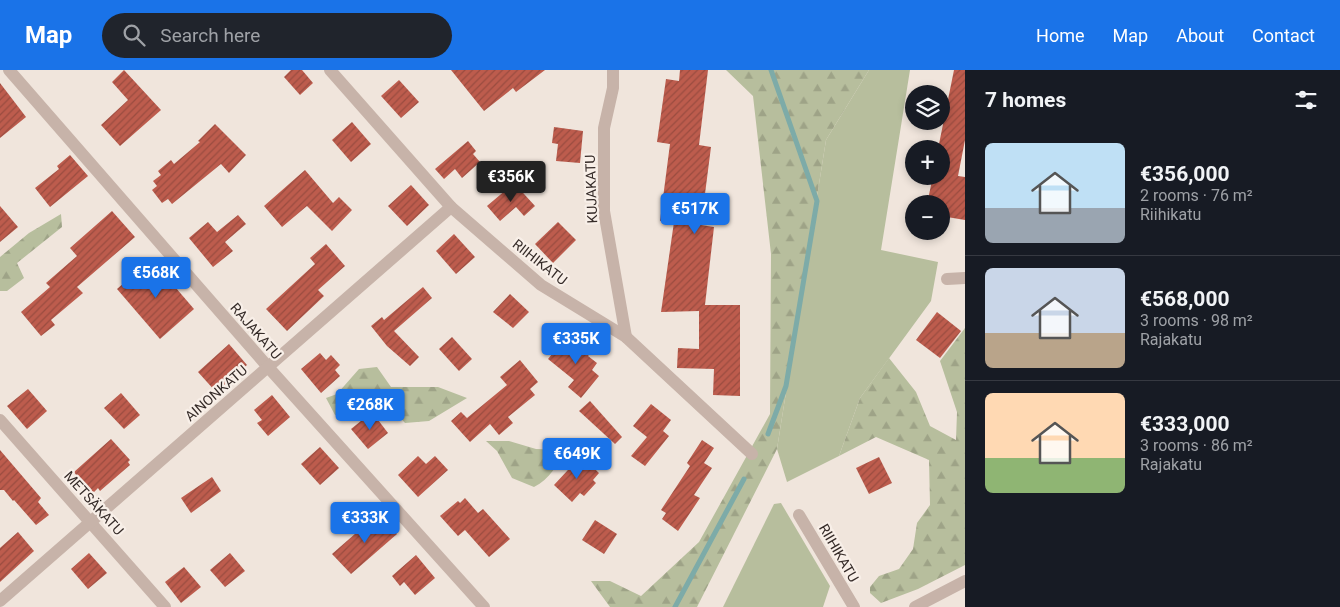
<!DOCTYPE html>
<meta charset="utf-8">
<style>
:root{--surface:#171b24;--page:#20242c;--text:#f1f3f6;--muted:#9ea1a6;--line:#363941;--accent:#1a73e8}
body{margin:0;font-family:Roboto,sans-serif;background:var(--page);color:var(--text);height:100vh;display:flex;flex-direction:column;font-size:19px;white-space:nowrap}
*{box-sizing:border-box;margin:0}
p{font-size:16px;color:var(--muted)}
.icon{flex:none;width:28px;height:28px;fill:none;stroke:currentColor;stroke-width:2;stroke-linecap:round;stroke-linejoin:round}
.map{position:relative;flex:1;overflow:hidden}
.panel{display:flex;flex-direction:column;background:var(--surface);width:375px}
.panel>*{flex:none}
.fabs{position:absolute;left:905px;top:15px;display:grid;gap:10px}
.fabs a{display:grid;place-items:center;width:45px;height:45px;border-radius:50%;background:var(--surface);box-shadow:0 2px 8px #0003;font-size:25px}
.price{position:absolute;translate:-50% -42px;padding:0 11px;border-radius:5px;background:var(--accent);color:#fff;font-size:16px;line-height:32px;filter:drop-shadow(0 1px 2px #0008)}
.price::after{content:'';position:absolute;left:50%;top:30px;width:15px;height:11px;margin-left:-8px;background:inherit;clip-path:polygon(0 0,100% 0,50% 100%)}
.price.current{background:#222;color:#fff}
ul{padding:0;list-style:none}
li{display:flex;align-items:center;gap:15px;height:125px;padding:0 20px}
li+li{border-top:1px solid var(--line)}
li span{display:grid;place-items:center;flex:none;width:140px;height:100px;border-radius:8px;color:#555}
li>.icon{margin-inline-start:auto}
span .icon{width:60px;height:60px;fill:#fffc;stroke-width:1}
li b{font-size:21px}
h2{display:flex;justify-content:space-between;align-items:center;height:60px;padding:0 20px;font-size:21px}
header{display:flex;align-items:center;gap:30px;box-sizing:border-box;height:70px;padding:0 25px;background:var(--accent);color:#fff}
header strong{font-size:24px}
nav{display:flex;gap:28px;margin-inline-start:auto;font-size:18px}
.search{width:350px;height:45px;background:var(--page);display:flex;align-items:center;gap:12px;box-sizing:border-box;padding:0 18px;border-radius:28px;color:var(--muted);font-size:19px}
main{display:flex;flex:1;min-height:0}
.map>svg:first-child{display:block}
.green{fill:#b7be9d}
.forest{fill:url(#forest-firs)}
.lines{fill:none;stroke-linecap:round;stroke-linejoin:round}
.stream{stroke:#7daba8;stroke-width:5}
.building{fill:url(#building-hatch)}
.minor{stroke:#c7b3a9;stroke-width:12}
.labels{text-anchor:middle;stroke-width:4.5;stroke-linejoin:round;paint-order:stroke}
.street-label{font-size:14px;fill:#352b28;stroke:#f8efe8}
</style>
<header>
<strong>Map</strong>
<div class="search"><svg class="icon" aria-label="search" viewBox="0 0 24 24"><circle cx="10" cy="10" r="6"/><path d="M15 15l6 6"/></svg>Search here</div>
<nav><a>Home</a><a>Map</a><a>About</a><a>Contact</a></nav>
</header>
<main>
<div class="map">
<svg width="965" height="537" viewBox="0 0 965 537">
<defs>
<pattern id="forest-firs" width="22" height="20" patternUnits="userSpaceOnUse" patternTransform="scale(1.25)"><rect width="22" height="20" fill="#b7be9d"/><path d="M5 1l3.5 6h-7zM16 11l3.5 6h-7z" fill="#9ea387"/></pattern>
<pattern id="building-hatch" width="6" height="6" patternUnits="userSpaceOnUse" patternTransform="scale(1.25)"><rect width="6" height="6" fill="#bd5c4d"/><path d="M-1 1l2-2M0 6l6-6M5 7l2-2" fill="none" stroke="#9a4c40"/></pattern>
</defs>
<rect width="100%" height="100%" fill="#f0e5dc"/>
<g class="green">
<polygon points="869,0 910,0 881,180 938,192 931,231 860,328 839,386 787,412 777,379 826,70"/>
<polygon points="781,433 830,516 823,537 723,537 774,434"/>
</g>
<g class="forest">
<polygon points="726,0 869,0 826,70 777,379 697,537 610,537 591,511 610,511 641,526 699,472 770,344 771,184 753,26"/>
<polygon points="61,144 62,157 17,193 24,208 7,221 0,221 0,187 29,163"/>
<polygon points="965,258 965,495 918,519 881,533 870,523 870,517 879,506 899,499 913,479 917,453 930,435 929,390 876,367 839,386 860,328 889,288 916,322 930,356 956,370 957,342 940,291"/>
<polygon points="377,297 391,317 438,317 467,328 429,351 405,353 377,322 365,323 349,344 335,345 326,328 337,324 359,299"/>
<path d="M486 371H509L536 379 565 380C557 395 550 409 534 417L512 408 497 381Z"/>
</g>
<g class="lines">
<g class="stream">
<polyline points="768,364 786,316 817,131 771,0"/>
<polyline points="675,537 744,409"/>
</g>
</g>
<g class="building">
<polygon points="124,0 161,40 120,76 101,55 128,30 112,12"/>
<polygon points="291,0 302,0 313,13 300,25 284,7"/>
<polygon points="451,0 545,0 516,22 513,18 484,41"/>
<polygon points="680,0 708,0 699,75 711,77 701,155 714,157 705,235 740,235 740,326 713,325 714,299 677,298 678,278 699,279 699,241 661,242 674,152 660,151 670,74 657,72 666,9 679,11"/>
<polygon points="954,0 965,0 965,70 958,106 965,107 965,150 941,146 941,134 927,134 933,106 941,106 941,79 938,79"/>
<polygon points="399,10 419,32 401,48 381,26"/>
<polygon points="0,13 26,47 0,68"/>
<polygon points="352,52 371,74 351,92 332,70"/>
<polygon points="215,54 246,85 229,103 221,94 172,134 168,129 162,133 152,120 157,116 153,111 161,105 158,101 171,90 174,94 200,72 198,71"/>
<polygon points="554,57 583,61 580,93 556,91 558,74 552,73"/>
<polygon points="468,71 476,81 473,84 480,92 462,108 455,99 444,109 435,99"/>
<polygon points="70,85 88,106 50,137 35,118 59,99 57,96"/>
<polygon points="305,100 333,133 339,127 352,140 332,161 307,136 282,157 264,136"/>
<polygon points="514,113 535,136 524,146 516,137 500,151 487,136"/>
<polygon points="411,115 429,135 407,156 388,136"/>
<polygon points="0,136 18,157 0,172"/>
<polygon points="112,141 135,167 77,217 83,223 51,250 55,255 41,266 21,242 50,217 46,213 77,186 70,178"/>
<polygon points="238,145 246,154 225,172 233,181 213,197 189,168 208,152 217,162"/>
<polygon points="558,152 576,170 553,193 535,174"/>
<polygon points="454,164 475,187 456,204 436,181"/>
<polygon points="326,174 345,196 318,220 324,226 287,261 266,239 315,194 310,188"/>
<polygon points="151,189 194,239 160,269 117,219"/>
<polygon points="423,217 432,228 394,261 419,287 410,296 387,276 371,256 382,247 384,250"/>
<polygon points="510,224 529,242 513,258 493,242"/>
<polygon points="937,242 961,261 940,288 916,270"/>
<polygon points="452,267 472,289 459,301 439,279"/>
<polygon points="566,267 575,274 578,270 592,281 588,286 597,293 592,300 599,306 581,328 568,317 574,310 548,289"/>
<polygon points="229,274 247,295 216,322 198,302"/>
<polygon points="320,283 326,290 331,285 340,295 335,300 340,306 321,323 301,299"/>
<polygon points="520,290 538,312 530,319 535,325 508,347 513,353 499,365 490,354 470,372 451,351 461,342 467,348 507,315 500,307"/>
<polygon points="28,319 47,341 27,359 7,336"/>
<polygon points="121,323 140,345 124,359 104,338"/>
<polygon points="272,325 290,347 268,366 257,353 262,350 254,340"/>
<polygon points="590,331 622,367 615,374 579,341"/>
<polygon points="651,334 671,350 663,361 669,366 645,396 631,386 647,367 633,356"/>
<polygon points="372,342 388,363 368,379 351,359"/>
<polygon points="111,369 130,390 128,392 130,395 100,421 98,418 91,425 74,402"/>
<polygon points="702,370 714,378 704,393 712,398 694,425 700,428 678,461 662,449 666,443 661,440 690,396 687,393"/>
<polygon points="320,377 339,398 320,415 301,394"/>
<polygon points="0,380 41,428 38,432 49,445 36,455 14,430 13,431 4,420 0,420"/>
<polygon points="418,386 426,394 435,386 448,400 418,427 398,405"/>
<polygon points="581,386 599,403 593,410 596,413 584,426 580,423 572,432 554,415"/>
<polygon points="879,387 892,413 869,424 856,398"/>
<polygon points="212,407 221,421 191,443 181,428"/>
<polygon points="465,428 478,443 483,439 510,469 489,487 465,460 458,466 440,446 458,431 460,433"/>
<polygon points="379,443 397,464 351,504 332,484"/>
<polygon points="595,450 617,464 604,484 582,470"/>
<polygon points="18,462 34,481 0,512 0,478"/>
<polygon points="89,483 107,503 88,519 71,499"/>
<polygon points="230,483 245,501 225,517 210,500"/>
<polygon points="416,485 435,508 415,525 404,512 400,516 392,506"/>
<polygon points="184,497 201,517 181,533 165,512"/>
</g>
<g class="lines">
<g class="minor">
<polyline points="9,0 268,297 484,537"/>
<polyline points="330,0 451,137 541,215 626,267 752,384"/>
<polyline points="613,0 613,18 604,58 604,141 626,267"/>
<polyline points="947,209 965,208"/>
<polyline points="0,350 165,537"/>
<polyline points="799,445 854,537"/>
<polyline points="0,531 451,137"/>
<polyline points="915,537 965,511"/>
</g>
</g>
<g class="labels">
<g class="street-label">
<text transform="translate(591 119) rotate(-92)" y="5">KUJAKATU</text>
<text transform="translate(540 192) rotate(38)" y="5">RIIHIKATU</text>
<text transform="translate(256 261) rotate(49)" y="5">RAJAKATU</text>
<text transform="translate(216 323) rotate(-41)" y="5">AINONKATU</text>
<text transform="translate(94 433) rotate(48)" y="5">METSÄKATU</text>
<text transform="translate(839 483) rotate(60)" y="5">RIIHIKATU</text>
</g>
</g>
</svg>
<div class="fabs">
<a><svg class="icon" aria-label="layers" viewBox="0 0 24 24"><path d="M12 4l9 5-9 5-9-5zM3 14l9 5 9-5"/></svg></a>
<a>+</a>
<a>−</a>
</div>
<b class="price current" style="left:511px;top:133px">€356K</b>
<b class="price" style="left:695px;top:165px">€517K</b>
<b class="price" style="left:156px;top:229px">€568K</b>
<b class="price" style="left:576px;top:295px">€335K</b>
<b class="price" style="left:370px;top:361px">€268K</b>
<b class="price" style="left:577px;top:410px">€649K</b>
<b class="price" style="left:365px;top:474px">€333K</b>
</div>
<section class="panel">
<h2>7 homes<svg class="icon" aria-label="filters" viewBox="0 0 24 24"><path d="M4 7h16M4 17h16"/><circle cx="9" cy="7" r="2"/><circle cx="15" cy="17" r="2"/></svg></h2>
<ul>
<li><span style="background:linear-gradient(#bfe0f5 65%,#9aa5b1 0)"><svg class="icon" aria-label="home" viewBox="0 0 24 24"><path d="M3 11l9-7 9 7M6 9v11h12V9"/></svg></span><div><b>€356,000</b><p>2 rooms · 76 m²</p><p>Riihikatu</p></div></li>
<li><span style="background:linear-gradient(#c9d6e8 65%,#b9a48a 0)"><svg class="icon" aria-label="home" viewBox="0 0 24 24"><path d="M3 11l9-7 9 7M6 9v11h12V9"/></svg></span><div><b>€568,000</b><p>3 rooms · 98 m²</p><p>Rajakatu</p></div></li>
<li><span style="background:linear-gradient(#ffd9b3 65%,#8fb573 0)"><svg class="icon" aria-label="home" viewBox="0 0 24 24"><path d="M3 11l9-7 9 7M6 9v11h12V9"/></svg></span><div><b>€333,000</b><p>3 rooms · 86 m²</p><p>Rajakatu</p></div></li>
</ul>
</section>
</main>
